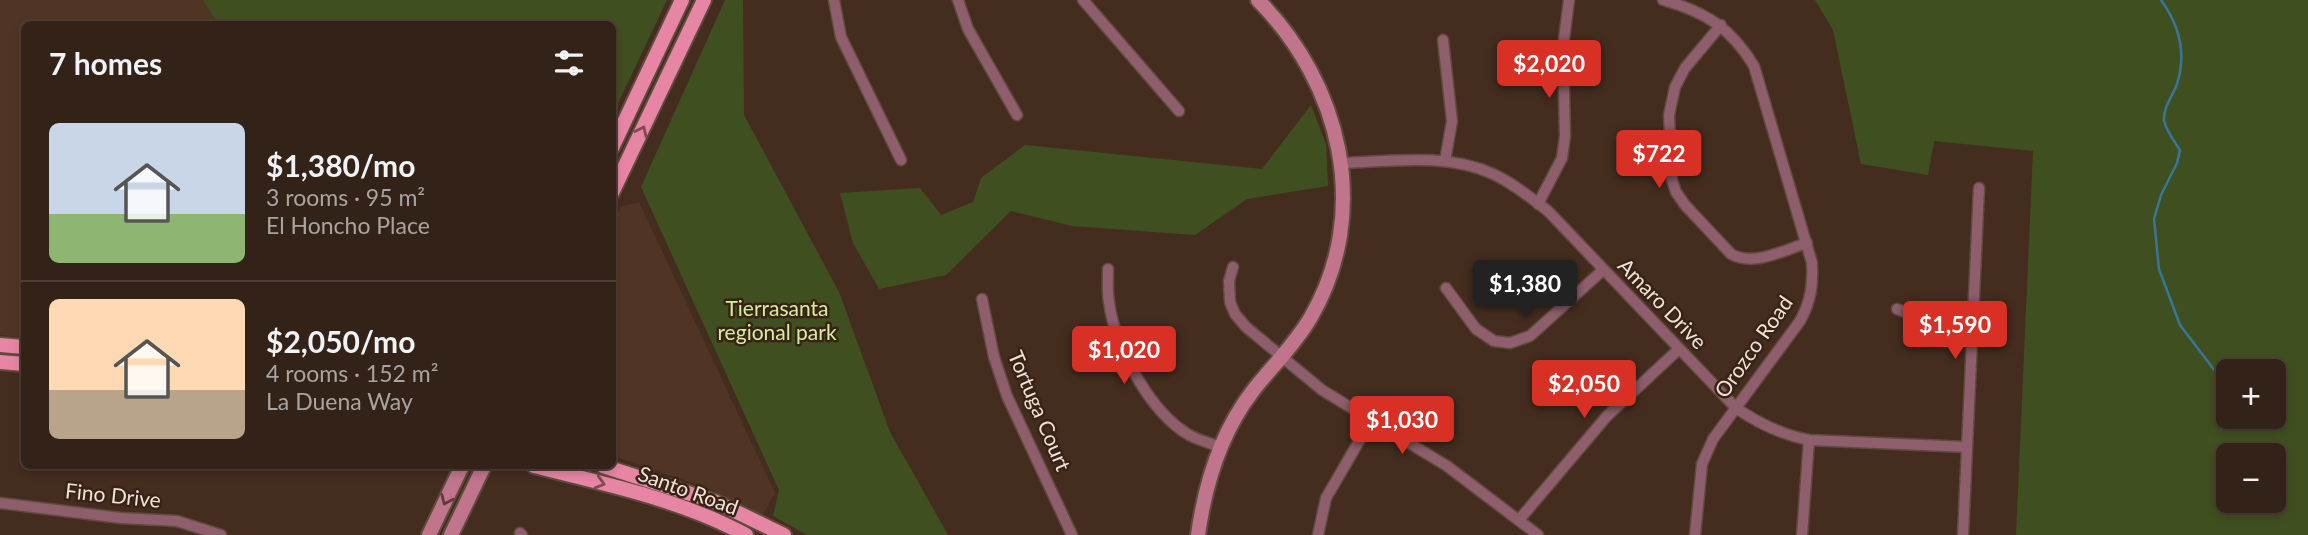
<!DOCTYPE html>
<meta charset="utf-8">
<style>
:root{--surface:#332217;--page:#3b2a20;--text:#f1f3f6;--muted:#a9a4a1;--line:#4e3f36;--accent:#d93025}
body{margin:0;font-family:Lato,sans-serif;background:var(--page);color:var(--text);height:100vh;display:flex;flex-direction:column;font-size:26px;white-space:nowrap}
*{box-sizing:border-box;margin:0}
p{font-size:23px;color:var(--muted)}
.icon{flex:none;width:38px;height:38px;fill:none;stroke:currentColor;stroke-width:2;stroke-linecap:round;stroke-linejoin:round}
.map{position:relative;flex:1;overflow:hidden}
.sheet{position:absolute;left:21px;top:21px;width:595px;height:448px;display:flex;flex-direction:column;background:var(--surface);border-radius:10px;box-shadow:0 4px 10px #0003,0 0 0 2px var(--line)}
.sheet>*{flex:none}
.fabs{position:absolute;left:2216px;top:359px;display:grid;gap:14px}
.fabs a{display:grid;place-items:center;width:70px;height:70px;border-radius:10px;background:var(--surface);box-shadow:0 4px 10px #0003,0 0 0 2px var(--line);font-size:35px}
.price{position:absolute;translate:-50% -60px;padding:0 16px;border-radius:7px;background:var(--accent);color:#fff;font-size:23px;line-height:46px;filter:drop-shadow(0 2px 4px #0008)}
.price::after{content:'';position:absolute;left:50%;top:42px;width:21px;height:16px;margin-left:-10px;background:inherit;clip-path:polygon(0 0,100% 0,50% 100%)}
.price.on{background:#222;color:#fff}
ul{padding:0;list-style:none}
li{display:flex;align-items:center;gap:21px;height:175px;padding:0 28px}
li+li{border-top:2px solid var(--line)}
li span{display:grid;place-items:center;flex:none;width:196px;height:140px;border-radius:10px;color:#555}
li>.icon{margin-inline-start:auto}
span .icon{width:84px;height:84px;fill:#fffc;stroke-width:1}
li b{font-size:30px}
h2{display:flex;justify-content:space-between;align-items:center;height:84px;padding:0 28px;font-size:30px}
.map>svg:first-child{display:block}
.built{fill:#513524}
.green{fill:#404f20;fill-rule:evenodd}
.lines{fill:none;stroke-linecap:round;stroke-linejoin:round}
.stream{stroke:#367799;stroke-width:2.5}
.street-casing{stroke:#604a3d;stroke-width:13}
.secondary-casing{stroke:#604a3d;stroke-width:18}
.primary-casing{stroke:#604a3d;stroke-width:18}
.street{stroke:#8e5e6c;stroke-width:10}
.secondary{stroke:#c0758c;stroke-width:14}
.primary{stroke:#e786a4;stroke-width:14}
.oneway{stroke:#7f4b4f}
.oneway2{stroke:#623c39}
.labels{text-anchor:middle;stroke-width:5;stroke-linejoin:round;paint-order:stroke}
.street-label{font-size:21px;fill:#f1e2d9;stroke:#392316}
.park-label{font-size:21px;fill:#d2f09b;stroke:#392316}
</style>
<div class="map">
<svg width="2308" height="535" viewBox="0 0 2308 535">
<rect width="100%" height="100%" fill="#442d1f"/>
<g class="built">
<polygon points="0,0 203,0 218,24 24,24 24,337 0,335"/>
<polygon points="639,202 775,493 762,516 713,490 613,456 613,224 620,207"/>
</g>
<g class="green">
<polygon points="203,0 667,0 613,114 612,24 218,24"/>
<polygon points="725,0 743,0 744,115 839,292 890,432 948,535 807,535 773,516 779,490 641,187"/>
<path d="M1815 0H2308V535H2016L2033 151 1934 141 1928 175 1861 164 1833 30ZM2228 371H2273V416H2228ZM2228 455H2273V500H2228Z"/>
<polygon points="1311,105 1326,144 1328,186 1247,199 1195,235 1072,226 1011,211 946,275 879,289 853,243 840,193 920,188 941,215 973,202 981,178 1025,145 1262,169"/>
</g>
<g class="lines">
<g class="stream">
<path d="M2161 0C2179 25 2187 53 2177 84 2173 95 2163 108 2164 120 2166 131 2174 141 2180 150L2177 163 2161 195 2154 219 2159 269 2180 325 2228 388"/>
<polyline points="2254,416 2261,427"/>
</g>
<defs>
<g id="street">
<polyline points="834,0 841,37 901,160"/>
<polyline points="958,0 968,29 1017,115"/>
<polyline points="1083,0 1179,111"/>
<path d="M1663 0C1706 12 1731 28 1754 66L1812 263C1813 285 1811 301 1800 321L1713 439 1702 464 1695 535"/>
<path d="M1721 25 1685 68 1675 87 1669 115 1672 180 1676 192 1685 205 1731 254C1753 267 1784 250 1807 243"/>
<polyline points="1443,40 1452,121 1445,161"/>
<path d="M1342 163C1392 161 1447 153 1493 174 1513 183 1531 198 1548 211L1736 408C1758 423 1782 435 1809 440L1967 447"/>
<polyline points="1538,204 1562,158 1565,136 1563,47 1569,0"/>
<polyline points="1233,267 1229,281 1230,302 1235,314 1246,327 1322,390 1447,466 1538,535"/>
<path d="M1108 269C1108 280 1107 292 1109 302 1115 347 1149 411 1189 435 1198 440 1210 443 1220 447"/>
<polyline points="1446,288 1476,329 1494,341 1510,343 1530,336 1603,270"/>
<polyline points="982,299 994,357 1007,396 1072,535"/>
<polyline points="1897,309 1918,317 1972,321"/>
<polyline points="0,503 121,518 177,521 221,535"/>
<polyline points="1519,520 1607,416 1679,349"/>
<polyline points="520,533 522,535"/>
<polyline points="1318,535 1326,498 1372,419"/>
<polyline points="1802,535 1809,440"/>
<polyline points="1963,535 1979,188"/>
</g>
<g id="secondary">
<polyline points="429,535 462,466"/>
<polyline points="451,535 484,466"/>
<path d="M1198 535C1205 484 1220 434 1252 392 1271 367 1295 345 1311 317 1372 211 1341 84 1258 0"/>
</g>
<g id="primary">
<polyline points="612,148 682,0"/>
<polyline points="612,193 704,0"/>
<polyline points="0,345 24,347"/>
<polyline points="0,362 24,364"/>
<path d="M534 466C605 484 682 500 746 535"/>
<polyline points="603,466 716,502 784,535"/>
</g>
</defs>
<use href="#street" class="street-casing"/>
<use href="#secondary" class="secondary-casing"/>
<use href="#primary" class="primary-casing"/>
<use href="#street" class="street"/>
<use href="#secondary" class="secondary"/>
<use href="#primary" class="primary"/>
</g>
<defs><path id="oneway-chevron" d="M-2-3.5L2.5 0L-2 3.5" fill="none" stroke-width="1.6" stroke-linecap="round" stroke-linejoin="round" transform="scale(1.75)"/></defs>
<g class="oneway">
<use href="#oneway-chevron" transform="translate(642 131) rotate(-65)"/>
<use href="#oneway-chevron" transform="translate(600 483) rotate(16)"/>
</g>
<use class="oneway2" href="#oneway-chevron" transform="translate(446 500) rotate(114)"/>
<g class="labels">
<g class="street-label">
<text transform="translate(1662 304) rotate(46)" y="7">Amaro Drive</text>
<text transform="translate(1754 347) rotate(-55)" y="7">Orozco Road</text>
<text transform="translate(1039 411) rotate(67)" y="7">Tortuga Court</text>
<text transform="translate(688 491) rotate(20)" y="7">Santo Road</text>
<text transform="translate(113 496) rotate(6)" y="7">Fino Drive</text>
</g>
<g class="park-label">
<text x="777" y="316">Tierrasanta<tspan x="777" dy="24">regional park</tspan></text>
</g>
</g>
</svg>
<div class="fabs">
<a>+</a>
<a>−</a>
</div>
<b class="price" style="left:1549px;top:100px">$2,020</b>
<b class="price" style="left:1659px;top:190px">$722</b>
<b class="price on" style="left:1525px;top:320px">$1,380</b>
<b class="price" style="left:1955px;top:361px">$1,590</b>
<b class="price" style="left:1124px;top:386px">$1,020</b>
<b class="price" style="left:1584px;top:420px">$2,050</b>
<b class="price" style="left:1402px;top:456px">$1,030</b>
<section class="sheet">
<h2>7 homes<svg class="icon" aria-label="filters" viewBox="0 0 24 24"><path d="M4 7h16M4 17h16"/><circle cx="9" cy="7" r="2"/><circle cx="15" cy="17" r="2"/></svg></h2>
<ul>
<li><span style="background:linear-gradient(#c9d6e8 65%,#8fb573 0)"><svg class="icon" aria-label="home" viewBox="0 0 24 24"><path d="M3 11l9-7 9 7M6 9v11h12V9"/></svg></span><div><b>$1,380/mo</b><p>3 rooms · 95 m²</p><p>El Honcho Place</p></div></li>
<li><span style="background:linear-gradient(#ffd9b3 65%,#b9a48a 0)"><svg class="icon" aria-label="home" viewBox="0 0 24 24"><path d="M3 11l9-7 9 7M6 9v11h12V9"/></svg></span><div><b>$2,050/mo</b><p>4 rooms · 152 m²</p><p>La Duena Way</p></div></li>
</ul>
</section>
</div>
